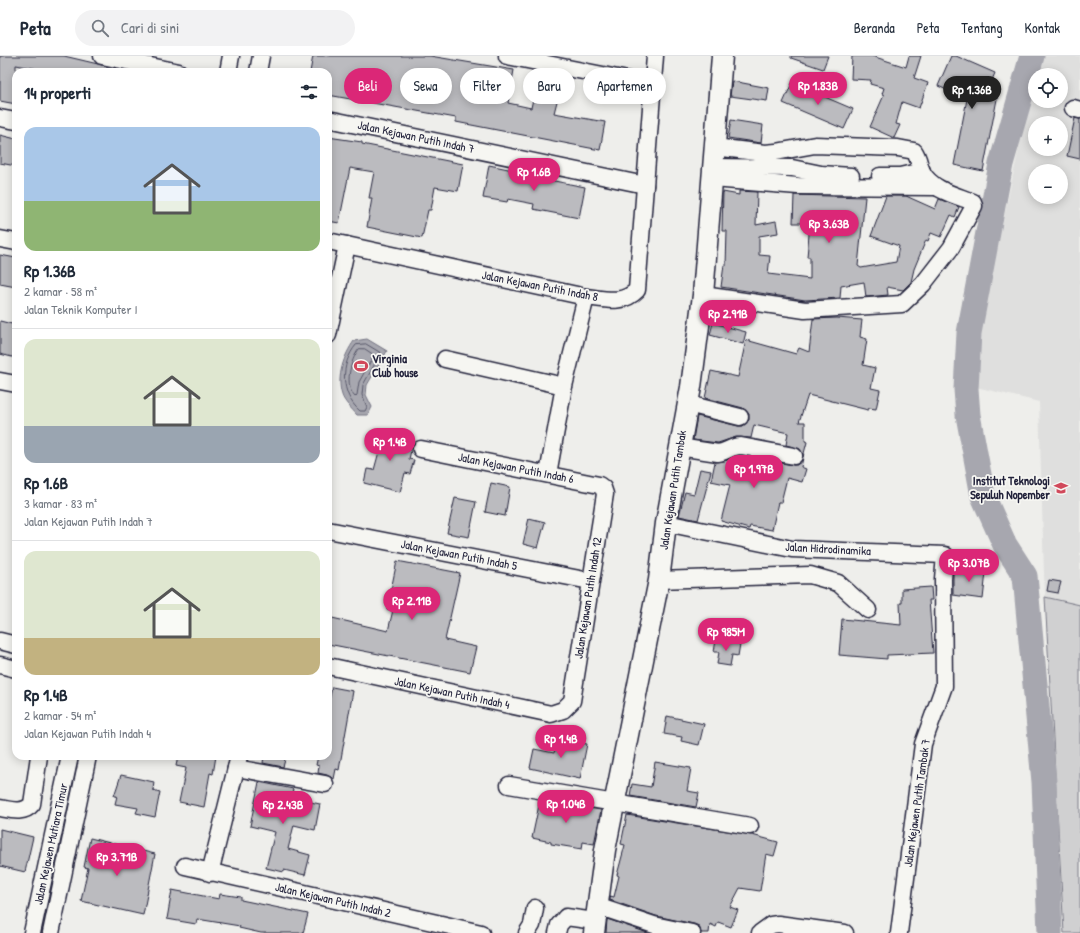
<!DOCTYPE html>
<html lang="id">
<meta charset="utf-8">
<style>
:root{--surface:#fff;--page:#f2f2f3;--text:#1f2937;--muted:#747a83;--line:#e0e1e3;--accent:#db2777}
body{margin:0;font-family:"Patrick Hand",sans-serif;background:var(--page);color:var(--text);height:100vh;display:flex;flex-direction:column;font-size:15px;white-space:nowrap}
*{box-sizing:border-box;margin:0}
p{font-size:13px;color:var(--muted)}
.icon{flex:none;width:22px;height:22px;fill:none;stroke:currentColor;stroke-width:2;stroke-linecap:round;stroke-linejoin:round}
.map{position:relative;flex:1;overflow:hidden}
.drawer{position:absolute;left:12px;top:12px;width:320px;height:692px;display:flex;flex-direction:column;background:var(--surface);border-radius:12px;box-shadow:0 2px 10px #0003}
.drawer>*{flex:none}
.hud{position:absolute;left:344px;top:12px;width:380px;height:36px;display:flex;gap:8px}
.fabs{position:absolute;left:1028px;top:12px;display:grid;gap:8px}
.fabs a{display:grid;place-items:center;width:40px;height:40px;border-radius:50%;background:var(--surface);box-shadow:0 2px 10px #0003;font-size:20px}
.price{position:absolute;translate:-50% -34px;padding:0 9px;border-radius:14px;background:var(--accent);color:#fff;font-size:13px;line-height:26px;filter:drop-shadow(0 1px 2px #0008)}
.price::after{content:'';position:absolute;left:50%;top:24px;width:12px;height:9px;margin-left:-6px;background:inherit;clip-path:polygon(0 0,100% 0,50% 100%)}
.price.active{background:#222;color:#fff}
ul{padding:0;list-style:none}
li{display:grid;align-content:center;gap:8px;height:212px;padding:0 12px}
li+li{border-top:1px solid var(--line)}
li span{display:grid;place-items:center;height:124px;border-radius:12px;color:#555}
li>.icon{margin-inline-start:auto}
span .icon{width:72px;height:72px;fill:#fffc;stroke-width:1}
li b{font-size:17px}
h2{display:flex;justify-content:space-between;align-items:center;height:48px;padding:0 12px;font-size:17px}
.tag{padding:0 14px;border-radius:18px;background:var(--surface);box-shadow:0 2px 10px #0003;font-size:14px;line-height:36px}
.tag.active{background:var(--accent);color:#fff}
header{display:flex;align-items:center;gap:24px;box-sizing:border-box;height:56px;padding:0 20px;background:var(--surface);border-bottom:1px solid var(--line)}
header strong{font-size:19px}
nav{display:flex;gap:22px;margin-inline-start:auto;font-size:14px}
.search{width:280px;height:36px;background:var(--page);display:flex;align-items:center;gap:10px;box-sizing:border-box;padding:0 14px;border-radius:22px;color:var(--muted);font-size:15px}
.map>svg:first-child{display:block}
.built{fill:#dfdfde;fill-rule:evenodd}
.green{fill:#d0d0d1;stroke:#797986}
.water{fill:#a7a7af;stroke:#727281}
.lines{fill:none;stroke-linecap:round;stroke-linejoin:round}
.shore{stroke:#575769;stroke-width:1}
.river{stroke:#a7a7af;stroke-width:25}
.building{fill:#bbbbbf;stroke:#22223b}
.minor-casing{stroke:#22223b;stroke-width:19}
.tertiary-casing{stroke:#22223b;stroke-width:23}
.minor{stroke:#f6f6f2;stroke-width:16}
.tertiary{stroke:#f6f6f2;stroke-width:20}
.labels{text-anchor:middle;stroke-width:3.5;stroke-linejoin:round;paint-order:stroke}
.street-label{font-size:12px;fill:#22223b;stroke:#f6f6f2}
.poi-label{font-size:12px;font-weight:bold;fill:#22223b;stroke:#f6f6f2;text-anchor:start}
</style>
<header>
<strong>Peta</strong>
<div class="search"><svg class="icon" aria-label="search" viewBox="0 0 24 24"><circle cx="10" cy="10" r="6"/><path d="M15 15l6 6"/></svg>Cari di sini</div>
<nav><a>Beranda</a><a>Peta</a><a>Tentang</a><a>Kontak</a></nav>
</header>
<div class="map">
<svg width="1080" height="877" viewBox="0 0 1080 877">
<rect width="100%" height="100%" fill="#eeeeeb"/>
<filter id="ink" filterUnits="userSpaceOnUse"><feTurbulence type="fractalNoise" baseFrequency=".025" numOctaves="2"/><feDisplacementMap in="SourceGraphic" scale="8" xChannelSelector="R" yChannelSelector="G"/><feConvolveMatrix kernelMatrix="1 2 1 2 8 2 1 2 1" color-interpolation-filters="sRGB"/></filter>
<g filter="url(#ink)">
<path class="built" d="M1043 0H1080V877H1064L1044 519 1039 346 968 329 1021 82 1035 30V45H1061V19H1038ZM1035 67H1061V93H1035ZM1035 115H1061V141H1035Z"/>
<polygon class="green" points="1045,541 1080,549 1080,877 1064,877"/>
<path class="water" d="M367 283 387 295 367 329 366 339 372 351 368 359H357C352 353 344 346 342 339 336 321 344 299 354 285Z"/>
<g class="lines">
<g class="shore">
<path d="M366 288 381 297 363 329 362 339 367 351 365 355H360C340 338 340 308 356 289Z"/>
<path d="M365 293 374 299 359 326 357 339 355 341C344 330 350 304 359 293Z"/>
</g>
<polyline class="river" points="1032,0 1001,108 969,277 966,333 968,359 983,440 1005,489 1025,520 1044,726 1050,877"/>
</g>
<g class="building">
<polygon points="0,0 64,0 115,12 115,16 55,16 16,9 16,48 0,45"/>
<polygon points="313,0 430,0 514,14 508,47 531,52 538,20 562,26 554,57 605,66 600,94 456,66 456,62 328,39 328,16 310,16"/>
<polygon points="791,0 828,0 823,13 791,2"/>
<polygon points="852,0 872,0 906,11 909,0 921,0 914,22 928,27 919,52 902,46 896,68 900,69 894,82 870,71 884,39 882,38 884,32 870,28 871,24 851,23"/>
<polygon points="951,0 956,0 995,17 987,36 998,38 983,115 954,109 967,43 938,30"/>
<polygon points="732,25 769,32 767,45 730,40"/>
<polygon points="792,27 853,53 844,73 783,47"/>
<polygon points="1075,62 1080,63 1080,103 1067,100"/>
<polygon points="731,64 763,69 761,87 728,82"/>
<polygon points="0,79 16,83 16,110 0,107"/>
<polygon points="328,81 362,86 362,88 463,108 458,135 435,131 431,154 428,154 422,182 367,171 372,142 369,142 374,116 350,112 339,167 328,165"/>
<polygon points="489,109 513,114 512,120 539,125 539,122 585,131 579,162 533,153 534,148 508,143 507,146 483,142"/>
<polygon points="739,135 757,136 756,169 776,165 778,177 759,180 759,199 770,200 768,218 810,223 810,201 807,201 810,167 793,167 794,139 865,141 858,210 861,212 896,206 899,190 871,180 886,140 906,140 935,153 939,143 959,151 955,161 951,159 941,181 931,177 928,185 926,184 914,213 911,226 903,234 887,231 888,239 866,241 864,226 841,230 840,242 805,244 721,231 724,209 726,210 727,175 722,175 723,136 739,139"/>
<polygon points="0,199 16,202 16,231 0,228"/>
<polygon points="837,262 862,264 860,281 867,283 863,309 875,312 871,332 880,334 876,353 869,352 868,354 808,339 799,366 805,366 805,385 807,386 803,401 800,393 786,389 788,377 754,369 751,382 736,381 718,387 693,384 697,360 738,370 743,370 749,364 749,358 743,352 705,342 711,315 738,321 746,284 796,298 799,292 809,296 813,263"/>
<polygon points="0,265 16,269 16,302 0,298"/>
<polygon points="713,267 746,276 743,288 710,279"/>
<polygon points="386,375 402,379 401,383 413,386 409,403 414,404 410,418 405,417 400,436 364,427 367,413 374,414 380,392 371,389 374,378 385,381"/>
<polygon points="740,400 793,409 797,409 803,402 801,411 806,413 802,426 787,422 781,446 778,446 772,474 750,470 749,473 721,465 730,429 711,425 715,406 724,405"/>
<polygon points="700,413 711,415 698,464 679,460 685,436 694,438"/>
<polygon points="491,427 510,431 505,460 485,456"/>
<polygon points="455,442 476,446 469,481 447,477"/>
<polygon points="529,462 545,466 538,492 523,488"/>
<polygon points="397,505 460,517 445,584 476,591 470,616 328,588 328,561 388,575 393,554 387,553"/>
<polygon points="953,512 986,516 983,543 953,539"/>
<polygon points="1049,524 1061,526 1058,537 1047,535"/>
<polygon points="931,531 932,544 929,544 933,597 887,599 887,603 839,599 842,563 901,569 900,547 902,547 902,533"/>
<polygon points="716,584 740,588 738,600 732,599 730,610 717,608 719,596 714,596"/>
<polygon points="332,631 353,635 339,714 336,713 334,723 327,719 318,717 319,710 316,709 318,700 328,700 328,649"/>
<polygon points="667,660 704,668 699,689 681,685 682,681 664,678"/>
<polygon points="557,682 587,688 580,723 530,712 534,693 554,697"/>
<polygon points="178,700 216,700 213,718 210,717 204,751 179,746 186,712 176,710"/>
<polygon points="264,700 286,700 283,711 263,707"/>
<polygon points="655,706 691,712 687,735 699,737 696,751 630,740 632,728 651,731"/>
<polygon points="121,719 154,726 153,734 160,736 155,761 136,757 138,752 115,748 117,740 114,740"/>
<polygon points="259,726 293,733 291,742 320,748 315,774 294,769 288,793 310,799 305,819 284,814 284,816 266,812 275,776 250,770"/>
<polygon points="540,744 601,754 594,788 583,786 582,793 551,788 551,786 532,782"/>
<polygon points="627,759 752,779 778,786 774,800 766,798 760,835 740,832 730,851 738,854 731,871 718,866 716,871 710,868 709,877 701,877 699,870 694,868 656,860 610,844 610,840 614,841 619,820 617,819 625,789 621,788"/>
<polygon points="0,773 33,781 25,816 0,810"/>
<polygon points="90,782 155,798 143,859 81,845 88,812 84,811"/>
<polygon points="172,834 219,843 220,838 241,841 241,844 308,858 303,877 261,877 239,872 240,870 197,863 196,868 167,863"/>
<polygon points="607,863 648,877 606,877"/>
</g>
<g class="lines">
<defs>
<g id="minor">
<polyline points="102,0 179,16"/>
<polyline points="507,0 653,29"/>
<polyline points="228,16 231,0"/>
<polyline points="258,16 261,0"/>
<polyline points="1073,52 1080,54"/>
<polyline points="0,62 16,65"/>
<polyline points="328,63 645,129"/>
<polyline points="714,111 792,112 821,118 851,120"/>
<polyline points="880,120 900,120 922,115"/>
<polyline points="713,123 798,130 936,131"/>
<polyline points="0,183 16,186"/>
<path d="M328 185 586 241C604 243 623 249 637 234L655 0"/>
<path d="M703 239 805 254 902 248 923 228 951 192 974 150 973 146C955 139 932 134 922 116 919 109 919 102 914 95L898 92 815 89 776 96 765 97 714 91"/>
<polyline points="328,279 347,189"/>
<polyline points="445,303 564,330"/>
<polyline points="0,325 16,328"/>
<polyline points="688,348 740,361"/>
<path d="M679 391 718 397C727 396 731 390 741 390L794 400"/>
<polyline points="548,418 564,330 586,241"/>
<polyline points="666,467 792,493 945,499 943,523 944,630 923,688 899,877"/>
<polyline points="328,474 590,525"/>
<polyline points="659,524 810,519 838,527 868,554"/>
<polyline points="0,585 16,589"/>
<polyline points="0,609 16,613"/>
<polyline points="328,610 551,658 563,654 572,645 605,438 603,432 599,429 421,393"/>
<polyline points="236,712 325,728"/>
<polyline points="509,729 750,770"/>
<path d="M0 752C11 754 24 758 32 748L39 700"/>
<polyline points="185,810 481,877"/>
<polyline points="210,817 239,700"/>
<polyline points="597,850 654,869 692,877"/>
<polyline points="32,877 70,700"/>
<polyline points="51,877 88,700"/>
<polyline points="527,877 532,869 535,852"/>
<polyline points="557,877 559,869 566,861 595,865"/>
<polyline points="760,877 771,869 778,868 845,877"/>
</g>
<polyline id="tertiary" points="594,877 605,794 659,524 666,467 691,331 703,239 722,0"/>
</defs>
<use href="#minor" class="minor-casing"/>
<use href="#tertiary" class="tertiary-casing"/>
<use href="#minor" class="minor"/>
<use href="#tertiary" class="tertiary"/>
</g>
</g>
<defs>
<symbol id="stadium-bare" viewBox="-9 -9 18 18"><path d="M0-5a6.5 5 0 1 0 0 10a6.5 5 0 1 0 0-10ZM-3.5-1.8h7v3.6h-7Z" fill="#d1495b" stroke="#f6f6f2" stroke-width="2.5" paint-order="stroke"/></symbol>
<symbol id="university-bare" viewBox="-9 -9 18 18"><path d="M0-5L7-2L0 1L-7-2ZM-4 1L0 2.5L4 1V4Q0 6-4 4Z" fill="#d1495b" stroke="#f6f6f2" stroke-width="2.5" paint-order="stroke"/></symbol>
</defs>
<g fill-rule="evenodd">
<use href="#stadium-bare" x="351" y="300" width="20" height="20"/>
<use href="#university-bare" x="1051" y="422" width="20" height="20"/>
</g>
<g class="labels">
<g class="street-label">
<text transform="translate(416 81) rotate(12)" y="4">Jalan Kejawan Putih Indah 7</text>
<text transform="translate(540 230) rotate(11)" y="4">Jalan Kejawan Putih Indah 8</text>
<text transform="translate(516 412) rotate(11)" y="4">Jalan Kejawan Putih Indah 6</text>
<text transform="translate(673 434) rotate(-81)" y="4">Jalan Kejawan Putih Tambak</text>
<text transform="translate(828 493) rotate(3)" y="4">Jalan Hidrodinamika</text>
<text transform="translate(459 499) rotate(11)" y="4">Jalan Kejawan Putih Indah 5</text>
<text transform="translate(588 542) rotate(-81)" y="4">Jalan Kejawan Putih Indah 12</text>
<text transform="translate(452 637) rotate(12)" y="4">Jalan Kejawan Putih Indah 4</text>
<text transform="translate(917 747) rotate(-82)" y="4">Jalan Kejawen Putih Tambak 7</text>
<text transform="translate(51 788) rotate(-78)" y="4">Jalan Kejawen Mutiara Timur</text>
<text transform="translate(333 844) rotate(13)" y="4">Jalan Kejawan Putih Indah 2</text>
</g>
<g class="poi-label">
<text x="372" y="307">Virginia<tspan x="372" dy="14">Club house</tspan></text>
<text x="1050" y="429" text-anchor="end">Institut Teknologi<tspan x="1050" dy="14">Sepuluh Nopember</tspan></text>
</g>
</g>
</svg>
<div class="fabs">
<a><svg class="icon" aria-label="locate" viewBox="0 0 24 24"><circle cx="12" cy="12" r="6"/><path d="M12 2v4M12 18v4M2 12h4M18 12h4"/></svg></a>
<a>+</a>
<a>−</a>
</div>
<b class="price" style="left:818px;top:50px">Rp 1.83B</b>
<b class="price active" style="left:972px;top:54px">Rp 1.36B</b>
<b class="price" style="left:534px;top:136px">Rp 1.6B</b>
<b class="price" style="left:829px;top:188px">Rp 3.63B</b>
<b class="price" style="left:728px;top:278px">Rp 2.91B</b>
<b class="price" style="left:390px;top:406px">Rp 1.4B</b>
<b class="price" style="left:754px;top:433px">Rp 1.97B</b>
<b class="price" style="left:969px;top:527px">Rp 3.07B</b>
<b class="price" style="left:412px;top:565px">Rp 2.11B</b>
<b class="price" style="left:726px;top:596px">Rp 985M</b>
<b class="price" style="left:561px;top:703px">Rp 1.4B</b>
<b class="price" style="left:566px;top:768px">Rp 1.04B</b>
<b class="price" style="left:283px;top:769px">Rp 2.43B</b>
<b class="price" style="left:117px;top:821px">Rp 3.71B</b>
<div class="hud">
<a class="tag active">Beli</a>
<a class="tag">Sewa</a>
<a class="tag">Filter</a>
<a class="tag">Baru</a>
<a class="tag">Apartemen</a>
</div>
<section class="drawer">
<h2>14 properti<svg class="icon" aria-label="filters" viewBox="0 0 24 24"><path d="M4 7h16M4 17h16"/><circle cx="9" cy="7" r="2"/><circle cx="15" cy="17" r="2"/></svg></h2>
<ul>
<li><span style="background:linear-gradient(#a9c7e8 60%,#8fb573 0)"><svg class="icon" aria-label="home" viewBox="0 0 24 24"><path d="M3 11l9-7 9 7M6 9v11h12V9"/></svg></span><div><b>Rp 1.36B</b><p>2 kamar · 58 m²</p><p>Jalan Teknik Komputer I</p></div></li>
<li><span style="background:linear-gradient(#dfe7d0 70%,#9aa5b1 0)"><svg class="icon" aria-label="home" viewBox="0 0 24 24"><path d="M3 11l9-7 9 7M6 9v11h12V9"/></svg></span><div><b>Rp 1.6B</b><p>3 kamar · 83 m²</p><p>Jalan Kejawan Putih Indah 7</p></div></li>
<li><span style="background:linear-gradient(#dfe7d0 70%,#c2b280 0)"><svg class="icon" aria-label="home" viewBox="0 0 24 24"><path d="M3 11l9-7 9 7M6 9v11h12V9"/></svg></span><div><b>Rp 1.4B</b><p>2 kamar · 54 m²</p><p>Jalan Kejawan Putih Indah 4</p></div></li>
</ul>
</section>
</div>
